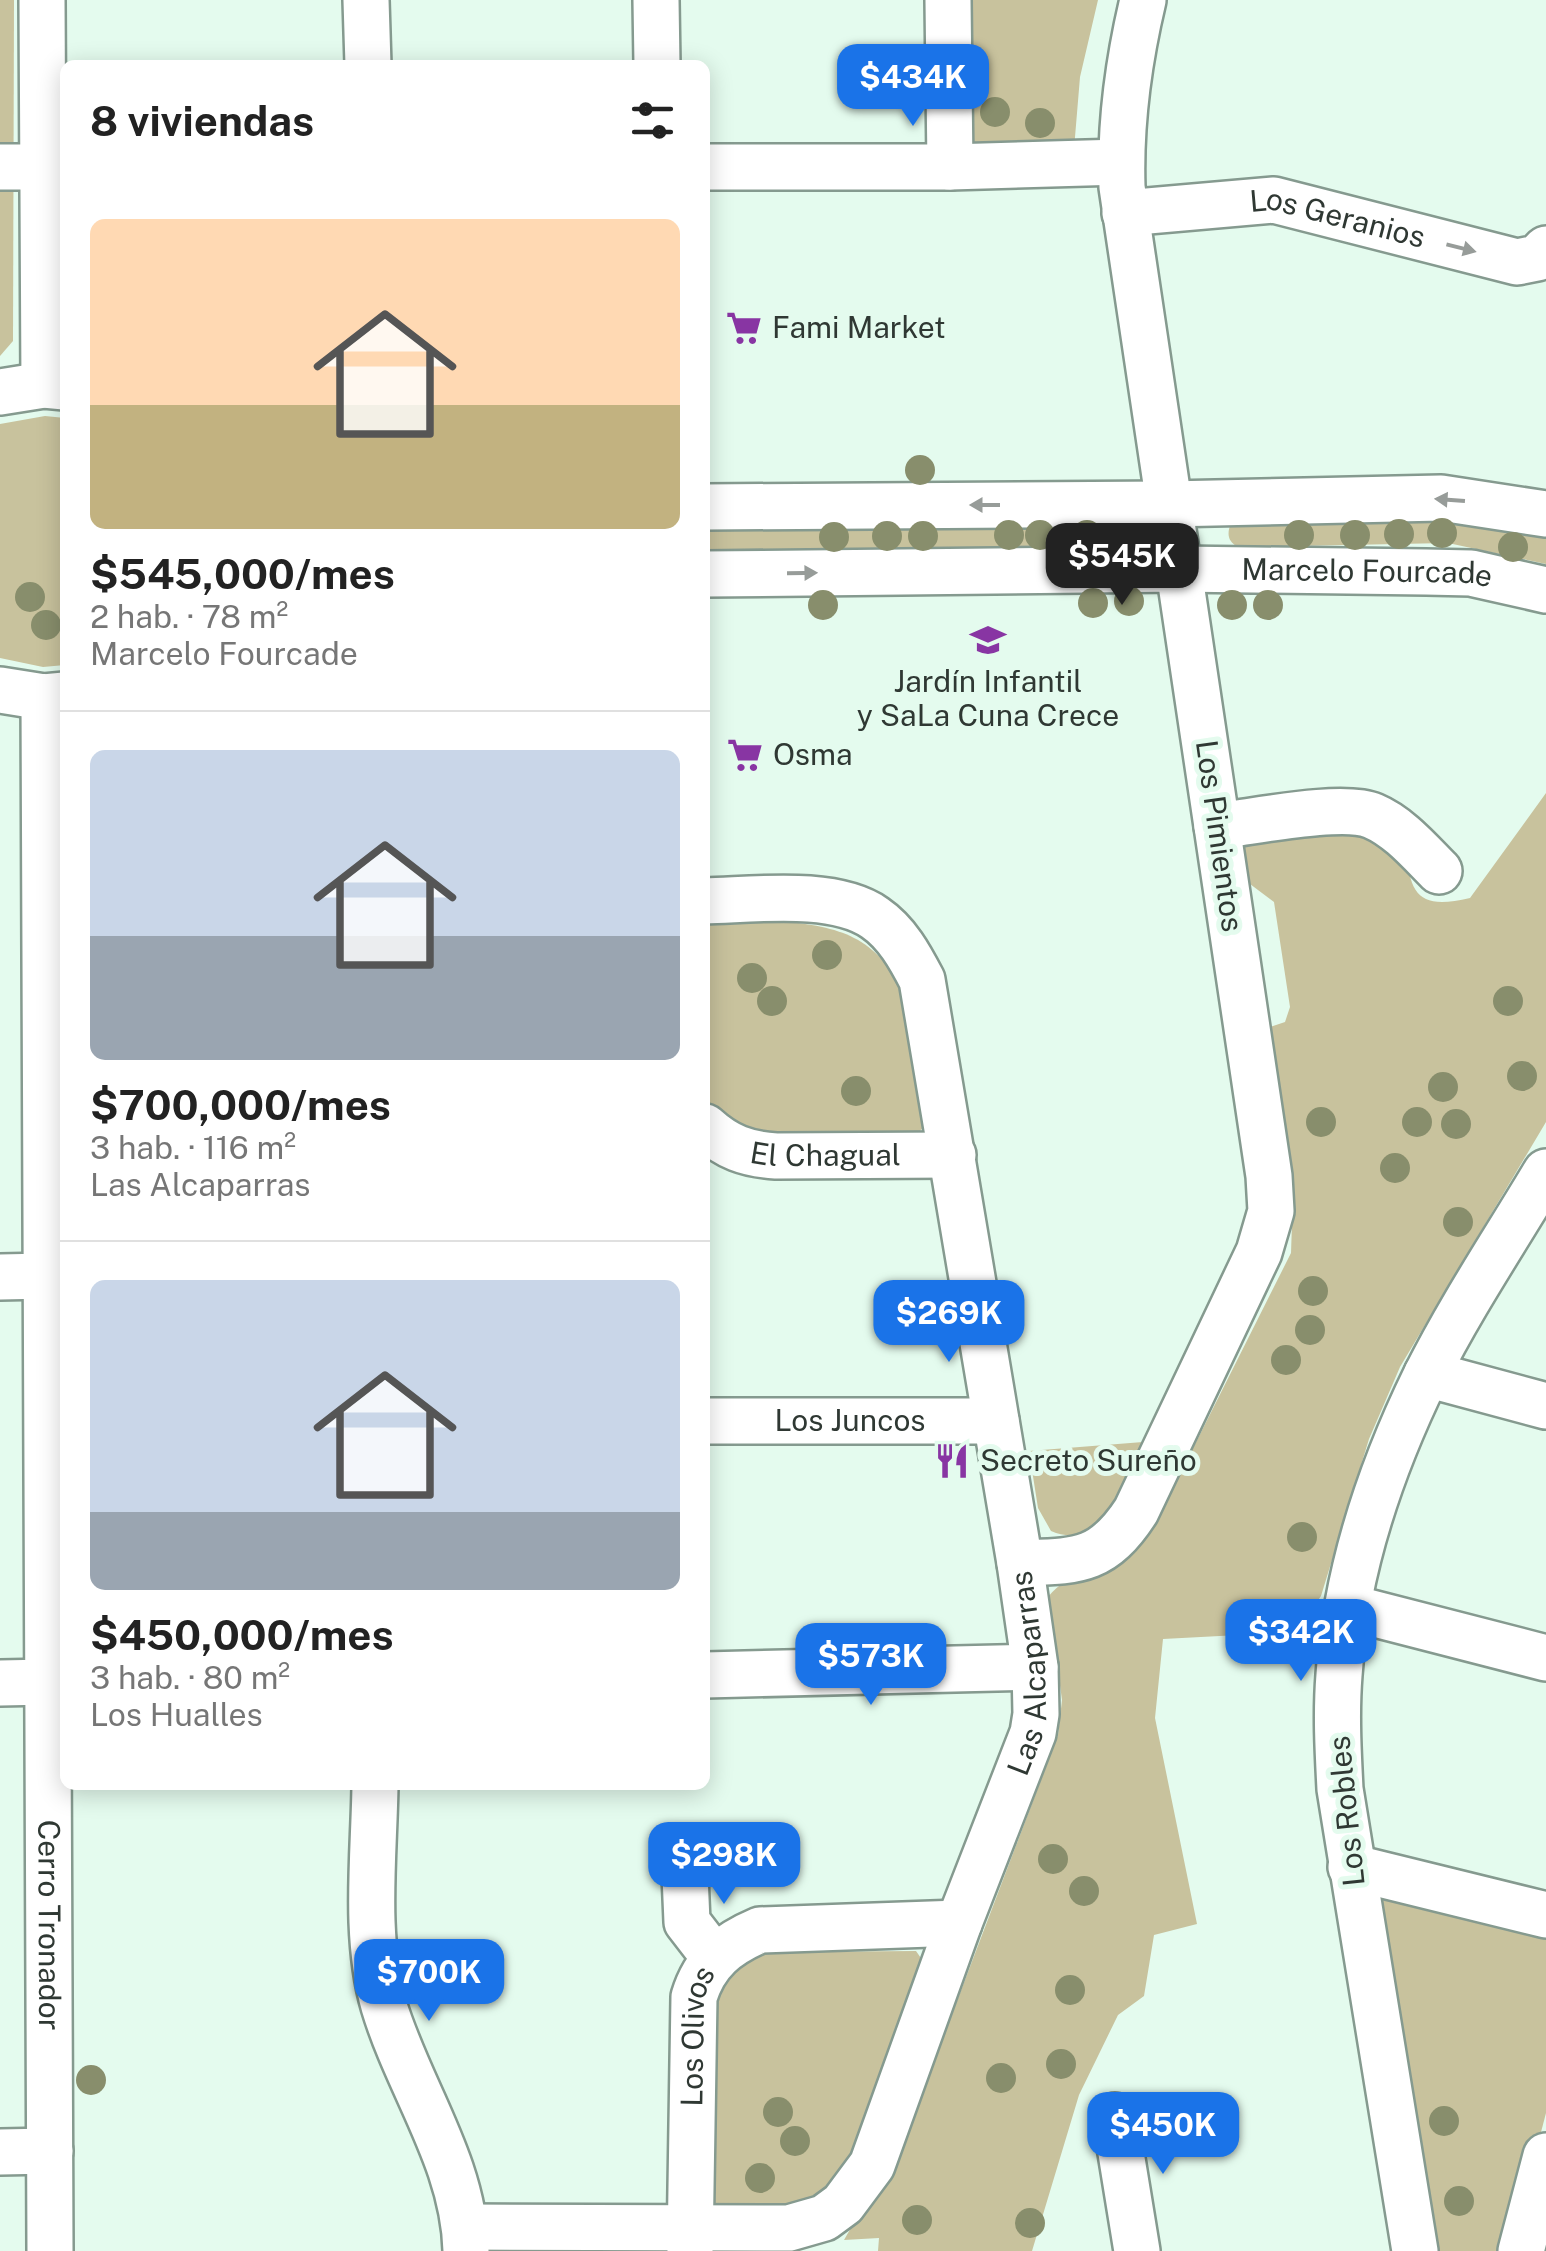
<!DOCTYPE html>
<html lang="es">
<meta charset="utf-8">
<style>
:root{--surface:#fff;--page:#f2f2f2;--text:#222;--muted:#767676;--line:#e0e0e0;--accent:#1a73e8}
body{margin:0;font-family:"Public Sans",sans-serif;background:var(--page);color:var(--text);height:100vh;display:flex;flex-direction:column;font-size:38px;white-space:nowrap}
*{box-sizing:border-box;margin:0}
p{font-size:32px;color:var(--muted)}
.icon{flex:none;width:55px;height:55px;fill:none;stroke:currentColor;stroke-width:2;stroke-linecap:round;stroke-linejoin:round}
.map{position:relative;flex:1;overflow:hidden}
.drawer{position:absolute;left:60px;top:60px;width:650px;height:1730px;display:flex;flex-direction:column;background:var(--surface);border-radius:15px;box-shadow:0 5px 25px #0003}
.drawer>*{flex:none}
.price{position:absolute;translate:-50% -85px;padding:0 22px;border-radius:20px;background:var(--accent);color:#fff;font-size:32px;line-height:65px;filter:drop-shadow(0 2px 5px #0008)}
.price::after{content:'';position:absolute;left:50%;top:60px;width:30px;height:22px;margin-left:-15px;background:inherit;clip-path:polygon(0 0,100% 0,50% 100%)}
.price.selected{background:#222;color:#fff}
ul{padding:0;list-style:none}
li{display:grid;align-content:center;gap:20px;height:530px;padding:0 30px}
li+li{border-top:2px solid var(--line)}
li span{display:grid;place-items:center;height:310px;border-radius:15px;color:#555}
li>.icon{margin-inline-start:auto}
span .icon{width:180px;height:180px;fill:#fffc;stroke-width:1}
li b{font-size:42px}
h2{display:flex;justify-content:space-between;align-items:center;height:120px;padding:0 30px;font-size:42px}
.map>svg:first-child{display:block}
.green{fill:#c8c29d}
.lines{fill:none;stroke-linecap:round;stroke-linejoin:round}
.minor-casing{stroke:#859a8f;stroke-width:50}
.minor{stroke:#fff;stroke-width:45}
.tree{fill:#888e6c}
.oneway{fill:#979c99}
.labels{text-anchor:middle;stroke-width:10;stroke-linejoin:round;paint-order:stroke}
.street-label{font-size:30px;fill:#2f3833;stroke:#e4fbee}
.poi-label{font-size:30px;fill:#2f3833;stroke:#e4fbee;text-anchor:start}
</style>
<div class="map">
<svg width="1546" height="2251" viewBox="0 0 1546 2251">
<rect width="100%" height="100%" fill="#e4fbee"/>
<g class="green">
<polygon points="0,0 14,0 13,341 0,356"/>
<polygon points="959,0 1098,0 1080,77 1074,149 960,149"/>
<polygon points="45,416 65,418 65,665 43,667 0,658 0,424"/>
<path d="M1433 517 1493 523 1546 537V564L1448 543 1238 547C1227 541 1227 533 1231 523Z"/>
<polygon points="705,524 1139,527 1140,544 1133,548 705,550"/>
<path d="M1546 793V1122L1400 1367 1369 1439 1321 1596 1296 1632 1163 1639 1155 1718 1197 1924 1154 1935 1144 1996 1118 2015 1079 2095 1032 2251H878L879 2238 844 2240 856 2219 894 2167 1058 1735 1062 1700 1048 1597C1070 1570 1102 1569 1130 1552 1145 1542 1154 1523 1163 1508L1291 1253 1293 1194 1267 1028 1285 1022 1290 1007 1274 902 1246 881 1241 846 1258 832 1346 821 1407 850C1409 898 1422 909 1470 898Z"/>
<path d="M780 921C841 927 875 936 904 993L924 1127 910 1140 766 1144 721 1122 705 1104V923Z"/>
<path d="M1143 1442C1125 1479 1104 1554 1051 1531L1038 1508 1029 1451Z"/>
<polygon points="1385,1895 1546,1928 1546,2113 1510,2251 1439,2251 1433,2242 1380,1905"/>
<path d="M916 1951 923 1961 850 2161C810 2220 771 2205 708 2205L711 1996 725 1975 757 1955 784 1952Z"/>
</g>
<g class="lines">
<defs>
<g id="minor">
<polyline points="42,0 44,385"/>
<polyline points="366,0 368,65"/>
<polyline points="656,0 657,65"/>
<polyline points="948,0 950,167"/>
<polyline points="0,167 43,167"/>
<polyline points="705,167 950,167 1121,162"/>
<path id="s1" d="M1125 213 1274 200 1517 262 1537 258 1546 249"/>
<polyline points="0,392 44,385 65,387"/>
<polyline points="705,507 1169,504 1441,498 1546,514"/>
<path id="s2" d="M705 574 1178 569 1426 572 1471 573 1546 590"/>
<polyline points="0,690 44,697 65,695"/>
<path id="s3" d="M44 697 50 2251"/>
<path d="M1217 826C1253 822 1343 803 1373 816 1399 827 1420 852 1439 871"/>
<path id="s4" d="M705 1127C727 1147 746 1154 776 1156L953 1155"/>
<polyline points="0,1277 46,1276"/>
<polyline points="1427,1374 1546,1406"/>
<path id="s5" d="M705 1421H996"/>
<path d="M1020 1563C1078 1561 1102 1563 1136 1511L1259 1252 1271 1211 1269 1176 1122 187C1120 123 1128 63 1143 0"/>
<polyline points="1348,1607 1546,1658"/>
<polyline points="705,1675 1035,1667"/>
<polyline points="0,1683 48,1682"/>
<path d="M375 1785C374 1857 364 1936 384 2006 409 2089 464 2162 466 2251"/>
<polyline points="1351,1867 1546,1915"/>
<polyline points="685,1875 687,1922 714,1957"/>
<polyline points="1115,2116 1137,2251"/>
<polyline points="0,2152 50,2151"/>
<path id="s6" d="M466 2227 789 2228 824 2218 843 2204 872 2165 959 1923 1033 1733 1036 1714 1035 1667 1020 1563 922 980C910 957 897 933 875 918 834 889 753 900 705 901"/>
<path id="s7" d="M690 2251 694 1997C705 1961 727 1944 760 1930L959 1923"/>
<path d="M1415 2251 1340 1789C1338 1751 1336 1713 1339 1675 1346 1572 1381 1468 1426 1376 1461 1306 1506 1239 1546 1172"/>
<polyline points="1521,2251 1546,2156"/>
</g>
</defs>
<use href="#minor" class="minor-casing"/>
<use href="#minor" class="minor"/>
</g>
<g class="tree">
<circle cx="995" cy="112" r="15"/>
<circle cx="1040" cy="123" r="15"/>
<circle cx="920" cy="470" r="15"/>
<circle cx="1442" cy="533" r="15"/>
<circle cx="1399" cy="534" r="15"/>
<circle cx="1009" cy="535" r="15"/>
<circle cx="1040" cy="535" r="15"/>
<circle cx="1087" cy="535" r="15"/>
<circle cx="1299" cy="535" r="15"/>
<circle cx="1355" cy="535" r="15"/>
<circle cx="887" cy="536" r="15"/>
<circle cx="923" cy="536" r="15"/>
<circle cx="834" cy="537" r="15"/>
<circle cx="1513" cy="547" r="15"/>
<circle cx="30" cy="597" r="15"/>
<circle cx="1129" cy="601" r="15"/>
<circle cx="1093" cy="603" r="15"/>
<circle cx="823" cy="605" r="15"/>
<circle cx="1232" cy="605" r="15"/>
<circle cx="1268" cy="605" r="15"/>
<circle cx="46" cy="625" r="15"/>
<circle cx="827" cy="955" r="15"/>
<circle cx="752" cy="978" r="15"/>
<circle cx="772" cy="1001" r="15"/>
<circle cx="1508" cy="1001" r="15"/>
<circle cx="1522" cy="1076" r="15"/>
<circle cx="1443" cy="1087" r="15"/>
<circle cx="856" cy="1091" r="15"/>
<circle cx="1321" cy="1122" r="15"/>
<circle cx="1417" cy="1122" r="15"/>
<circle cx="1456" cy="1124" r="15"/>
<circle cx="1395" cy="1168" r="15"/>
<circle cx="1458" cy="1222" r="15"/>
<circle cx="1313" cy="1291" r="15"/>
<circle cx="1310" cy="1330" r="15"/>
<circle cx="1286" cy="1360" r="15"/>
<circle cx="1302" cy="1537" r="15"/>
<circle cx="1053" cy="1859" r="15"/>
<circle cx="1084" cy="1891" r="15"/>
<circle cx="1070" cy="1990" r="15"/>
<circle cx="1061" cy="2064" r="15"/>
<circle cx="1001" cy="2078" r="15"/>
<circle cx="91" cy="2080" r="15"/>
<circle cx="778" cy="2112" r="15"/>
<circle cx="1444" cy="2121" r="15"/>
<circle cx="795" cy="2141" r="15"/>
<circle cx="760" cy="2178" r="15"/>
<circle cx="1459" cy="2201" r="15"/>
<circle cx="917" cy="2220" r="15"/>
<circle cx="1030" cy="2223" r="15"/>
</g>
<defs><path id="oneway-solid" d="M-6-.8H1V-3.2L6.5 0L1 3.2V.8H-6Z" transform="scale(2.5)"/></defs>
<g class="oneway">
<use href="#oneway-solid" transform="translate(1461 248) rotate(14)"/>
<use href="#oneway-solid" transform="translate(1450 500) rotate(-176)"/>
<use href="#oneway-solid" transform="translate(985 505) rotate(180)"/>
<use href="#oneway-solid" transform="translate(802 573) rotate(-1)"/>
</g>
<defs>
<symbol id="supermarket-bare" viewBox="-9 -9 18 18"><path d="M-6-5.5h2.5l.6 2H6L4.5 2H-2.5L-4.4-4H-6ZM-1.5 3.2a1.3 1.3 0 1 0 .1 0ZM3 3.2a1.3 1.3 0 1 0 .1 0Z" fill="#8835a3" stroke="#e4fbee" stroke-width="2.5" paint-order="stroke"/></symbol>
<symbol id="school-bare" viewBox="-9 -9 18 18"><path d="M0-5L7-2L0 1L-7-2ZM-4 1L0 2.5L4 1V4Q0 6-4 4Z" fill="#8835a3" stroke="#e4fbee" stroke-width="2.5" paint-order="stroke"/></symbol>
<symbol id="restaurant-bare" viewBox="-9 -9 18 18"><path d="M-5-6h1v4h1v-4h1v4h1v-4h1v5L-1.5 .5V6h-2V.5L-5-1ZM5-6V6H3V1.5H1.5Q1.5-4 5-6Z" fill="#8835a3" stroke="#e4fbee" stroke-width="2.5" paint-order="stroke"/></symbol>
</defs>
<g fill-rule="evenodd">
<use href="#supermarket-bare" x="719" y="303" width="50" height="50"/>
<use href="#school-bare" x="963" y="615" width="50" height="50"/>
<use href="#supermarket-bare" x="720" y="730" width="50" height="50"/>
<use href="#restaurant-bare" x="927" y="1436" width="50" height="50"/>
</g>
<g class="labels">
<g class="street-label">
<text dy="10" stroke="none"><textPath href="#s1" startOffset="215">Los Geranios</textPath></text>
<text dy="10" stroke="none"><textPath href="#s2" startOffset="662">Marcelo Fourcade</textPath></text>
<text transform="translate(1219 836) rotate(82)" y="10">Los Pimientos</text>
<text dy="10" stroke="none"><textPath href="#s4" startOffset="128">El Chagual</textPath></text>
<text dy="10" stroke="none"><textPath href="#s5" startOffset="145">Los Juncos</textPath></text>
<text dy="10" stroke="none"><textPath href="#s6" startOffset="952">Las Alcaparras</textPath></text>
<text transform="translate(1347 1811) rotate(-96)" y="10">Los Robles</text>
<text dy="10" stroke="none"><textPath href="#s3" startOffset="1228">Cerro Tronador</textPath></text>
<text dy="10" stroke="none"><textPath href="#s7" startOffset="215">Los Olivos</textPath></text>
</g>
<g class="poi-label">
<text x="772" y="338">Fami Market</text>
<text x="988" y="692" text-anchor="middle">Jardín Infantil<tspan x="988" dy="34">y SaLa Cuna Crece</tspan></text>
<text x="773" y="765">Osma</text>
<text x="980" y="1471">Secreto Sureño</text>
</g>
</g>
</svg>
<b class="price" style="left:913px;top:129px">$434K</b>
<b class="price selected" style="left:1122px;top:608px">$545K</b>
<b class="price" style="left:949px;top:1365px">$269K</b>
<b class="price" style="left:1301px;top:1684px">$342K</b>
<b class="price" style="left:871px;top:1708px">$573K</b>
<b class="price" style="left:724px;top:1907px">$298K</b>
<b class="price" style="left:429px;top:2024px">$700K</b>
<b class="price" style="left:1163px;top:2177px">$450K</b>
<section class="drawer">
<h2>8 viviendas<svg class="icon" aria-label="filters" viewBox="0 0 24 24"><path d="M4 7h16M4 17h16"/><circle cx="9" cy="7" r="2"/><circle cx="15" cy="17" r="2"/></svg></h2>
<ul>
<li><span style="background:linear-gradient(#ffd9b3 60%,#c2b280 0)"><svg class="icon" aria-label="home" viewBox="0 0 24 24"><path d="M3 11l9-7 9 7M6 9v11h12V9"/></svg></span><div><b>$545,000/mes</b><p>2 hab. · 78 m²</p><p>Marcelo Fourcade</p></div></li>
<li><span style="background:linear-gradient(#c9d6e8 60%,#9aa5b1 0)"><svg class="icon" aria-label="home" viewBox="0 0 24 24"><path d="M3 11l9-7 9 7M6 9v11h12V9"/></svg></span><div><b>$700,000/mes</b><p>3 hab. · 116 m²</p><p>Las Alcaparras</p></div></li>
<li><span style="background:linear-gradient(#c9d6e8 75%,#9aa5b1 0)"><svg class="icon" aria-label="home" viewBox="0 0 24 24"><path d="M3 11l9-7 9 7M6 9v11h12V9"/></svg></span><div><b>$450,000/mes</b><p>3 hab. · 80 m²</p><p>Los Hualles</p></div></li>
</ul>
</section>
</div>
